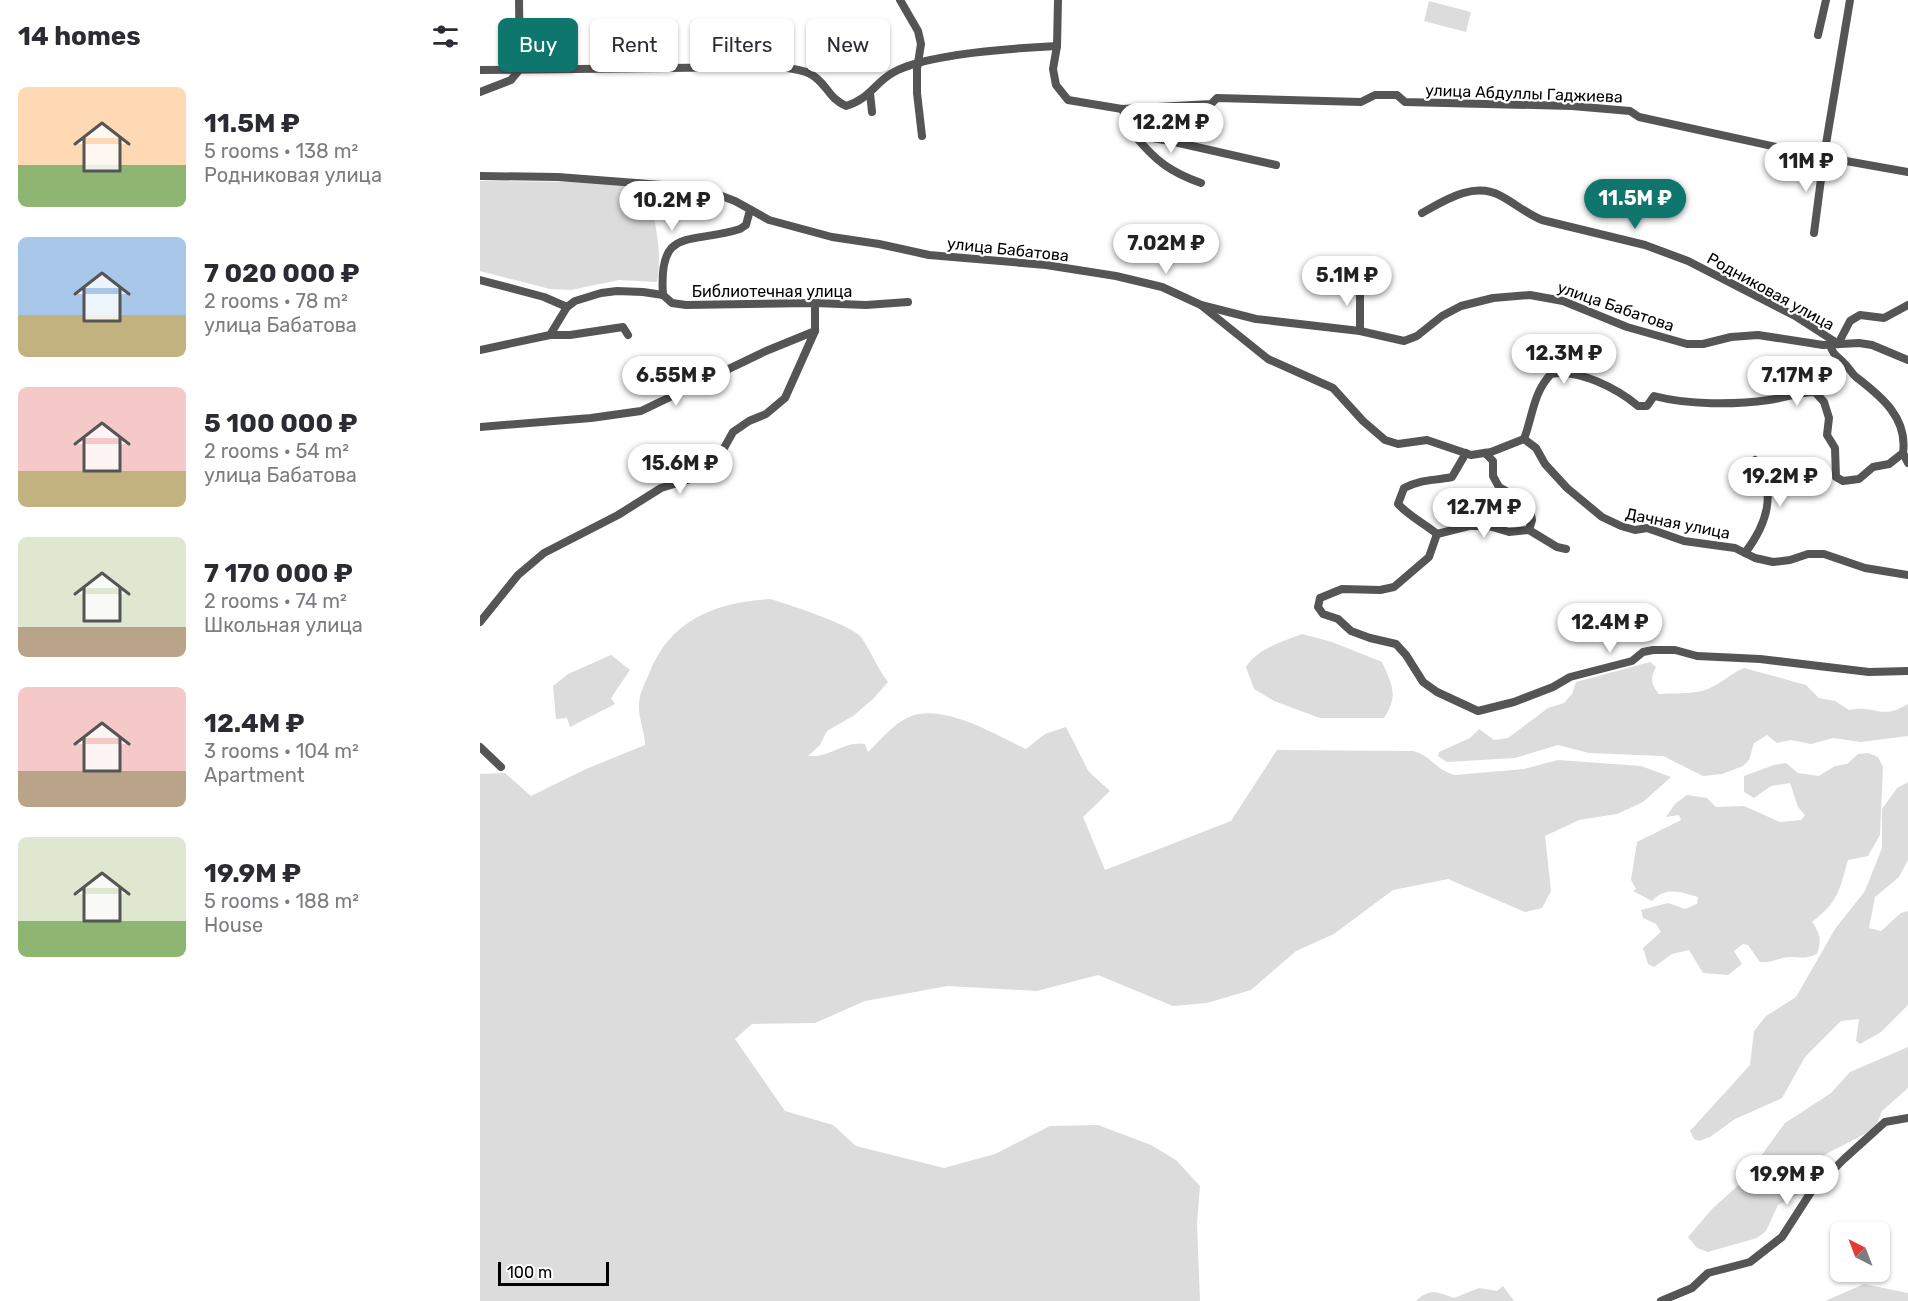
<!DOCTYPE html>
<meta charset="utf-8">
<style>
:root{--surface:#fff;--page:#f2f2f3;--text:#2b2b33;--muted:#7c7c81;--accent:#0f766e}
body{margin:0;font-family:Rubik,sans-serif;background:var(--page);color:var(--text);height:100vh;display:flex;flex-direction:column;font-size:22px;white-space:nowrap}
*{box-sizing:border-box;margin:0}
p{font-size:20px;color:var(--muted)}
.icon{flex:none;width:33px;height:33px;fill:none;stroke:currentColor;stroke-width:2;stroke-linecap:round;stroke-linejoin:round}
.map{position:relative;flex:1;overflow:hidden}
.drawer{display:flex;flex-direction:column;background:var(--surface);width:480px}
.drawer>*{flex:none}
.top-card{position:absolute;left:18px;top:18px;width:570px;height:54px;display:flex;gap:12px}
.needle{width:39px;rotate:318deg}
.fabs{position:absolute;left:1350px;top:1222px;display:grid;gap:12px}
.fabs a{display:grid;place-items:center;width:60px;height:60px;border-radius:9px;background:var(--surface);box-shadow:0 2px 4px #0004;font-size:30px}
.scale{position:absolute;left:18px;bottom:15px;width:111px;box-sizing:border-box;padding-left:6px;border:3px solid #000;border-top:0;font-size:16px;line-height:21px;white-space:nowrap;color:#000;-webkit-text-stroke:4px #fff;paint-order:stroke}
.price{position:absolute;translate:-50% -51px;padding:0 14px;border-radius:21px;background:#fff;color:#222;font-size:20px;line-height:39px;filter:drop-shadow(0 2px 3px #0008)}
.price::after{content:'';position:absolute;left:50%;top:36px;width:18px;height:14px;margin-left:-9px;background:inherit;clip-path:polygon(0 0,100% 0,50% 100%)}
.price.current{background:var(--accent);color:#fff}
ul{padding:0;list-style:none}
li{display:flex;align-items:center;gap:18px;height:150px;padding:0 18px}
li span{display:grid;place-items:center;flex:none;width:168px;height:120px;border-radius:9px;color:#555}
li>.icon{margin-inline-start:auto}
span .icon{width:72px;height:72px;fill:#fffc;stroke-width:1}
li b{font-size:26px}
h2{display:flex;justify-content:space-between;align-items:center;height:72px;padding:0 18px;font-size:26px}
.tag{padding:0 21px;border-radius:9px;background:var(--surface);box-shadow:0 2px 4px #0004;font-size:21px;line-height:54px}
.tag.current{background:var(--accent);color:#fff}
main{display:flex;flex:1;min-height:0}
.map>svg:first-child{display:block}
.green{fill:#dcdcdc}
.lines{fill:none;stroke-linecap:round;stroke-linejoin:round}
.street{stroke:#555;stroke-width:8}
.labels{text-anchor:middle;stroke-width:4.5;stroke-linejoin:round;paint-order:stroke}
.street-label{font-size:16px;fill:#000;stroke:#fff}
</style>
<main>
<section class="drawer">
<h2>14 homes<svg class="icon" aria-label="filters" viewBox="0 0 24 24"><path d="M4 7h16M4 17h16"/><circle cx="9" cy="7" r="2"/><circle cx="15" cy="17" r="2"/></svg></h2>
<ul>
<li><span style="background:linear-gradient(#ffd9b3 65%,#8fb573 0)"><svg class="icon" aria-label="home" viewBox="0 0 24 24"><path d="M3 11l9-7 9 7M6 9v11h12V9"/></svg></span><div><b>11.5M ₽</b><p>5 rooms · 138 m²</p><p>Родниковая улица</p></div></li>
<li><span style="background:linear-gradient(#a9c7e8 65%,#c2b280 0)"><svg class="icon" aria-label="home" viewBox="0 0 24 24"><path d="M3 11l9-7 9 7M6 9v11h12V9"/></svg></span><div><b>7 020 000 ₽</b><p>2 rooms · 78 m²</p><p>улица Бабатова</p></div></li>
<li><span style="background:linear-gradient(#f6c9c9 70%,#c2b280 0)"><svg class="icon" aria-label="home" viewBox="0 0 24 24"><path d="M3 11l9-7 9 7M6 9v11h12V9"/></svg></span><div><b>5 100 000 ₽</b><p>2 rooms · 54 m²</p><p>улица Бабатова</p></div></li>
<li><span style="background:linear-gradient(#dfe7d0 75%,#b9a48a 0)"><svg class="icon" aria-label="home" viewBox="0 0 24 24"><path d="M3 11l9-7 9 7M6 9v11h12V9"/></svg></span><div><b>7 170 000 ₽</b><p>2 rooms · 74 m²</p><p>Школьная улица</p></div></li>
<li><span style="background:linear-gradient(#f6c9c9 70%,#b9a48a 0)"><svg class="icon" aria-label="home" viewBox="0 0 24 24"><path d="M3 11l9-7 9 7M6 9v11h12V9"/></svg></span><div><b>12.4M ₽</b><p>3 rooms · 104 m²</p><p>Apartment</p></div></li>
<li><span style="background:linear-gradient(#dfe7d0 70%,#8fb573 0)"><svg class="icon" aria-label="home" viewBox="0 0 24 24"><path d="M3 11l9-7 9 7M6 9v11h12V9"/></svg></span><div><b>19.9M ₽</b><p>5 rooms · 188 m²</p><p>House</p></div></li>
</ul>
</section>
<div class="map">
<svg width="1428" height="1301" viewBox="0 0 1428 1301">
<rect width="100%" height="100%" fill="#fff"/>
<g class="green">
<polygon points="949,1 991,12 986,32 944,21"/>
<path d="M0 181 116 182 167 186C174 217 183 251 177 282L139 280 91 290 70 289 0 271Z"/>
<path d="M290 599C307 604 372 625 381 637 391 651 397 668 408 682L393 699 373 716 347 731 340 745 328 756C348 759 365 740 385 744L388 752C401 740 412 725 427 718 461 701 515 735 546 749L565 734 586 727 609 772 630 791 603 817 625 870 751 821 797 750 933 751C951 755 955 770 975 775L1044 769 1078 760 1161 766 1191 777 1163 802 1137 814 1099 820 1065 836 1071 891 1062 908 1045 912 968 879 913 890 854 934 816 951 771 990 727 1003 693 1006 618 975 557 991 468 986 385 1001 335 1023 272 1024 255 1039 305 1111 353 1125 376 1146 464 1168 515 1154 570 1126 618 1125 671 1145 696 1160 720 1186 717 1223 720 1301H0V774L25 773 51 796 106 769 165 745C165 732 158 717 159 704 159 694 165 683 169 674 189 620 236 602 290 599Z"/>
<path d="M822 634 852 642 902 662C912 685 919 695 904 718H840L794 701 774 689 766 667C778 648 802 642 822 634Z"/>
<polygon points="131,655 150,670 131,698 135,704 90,727 87,718 76,719 73,686 88,674"/>
<path d="M1170 662 1176 667C1170 678 1171 685 1179 694 1193 693 1209 694 1222 691 1238 687 1252 672 1264 668L1326 685 1339 698 1355 701 1369 710C1396 704 1400 721 1428 704V736L1381 742 1353 738 1331 744 1311 740 1297 743 1287 735 1274 743 1269 760 1263 766 1242 774 1223 776 1183 756 1109 753 1078 745 1035 758 967 762 958 756 959 752 990 738 999 729 1014 740 1028 738 1068 708 1084 703 1092 694 1096 682Z"/>
<path d="M1388 753 1398 757 1403 767 1400 835 1388 856 1368 860C1359 891 1359 901 1332 922 1340 933 1342 941 1337 954 1323 961 1317 955 1303 958 1294 960 1290 963 1280 962L1268 945 1263 944 1254 951 1262 964 1248 975 1223 973 1209 950 1192 954 1174 967 1168 964 1163 948 1181 932 1176 924 1163 918 1161 910 1188 903 1205 909 1217 904 1218 897C1200 892 1186 886 1172 901L1153 891 1156 889 1151 880 1157 842 1201 820 1199 815 1186 817 1195 804 1207 795 1227 798 1236 807 1264 806 1300 822 1321 820 1325 815 1318 807 1310 783 1291 786 1274 798 1264 792V776L1294 765 1306 763 1318 773 1339 776 1355 766 1367 764 1378 754Z"/>
<polygon points="1428,782 1428,860 1419,877 1395,897 1389,928 1401,931 1421,913 1428,911 1428,1005 1401,1032 1380,1044 1376,1041 1379,1019 1361,1021 1325,1057 1302,1098 1255,1119 1230,1137 1219,1141 1214,1139 1210,1131 1270,1065 1274,1031 1286,1016 1316,997 1355,929 1385,891 1402,848 1402,809 1417,788"/>
<polygon points="1428,1047 1428,1088 1402,1111 1396,1126 1385,1134 1346,1154 1330,1169 1328,1189 1298,1205 1286,1231 1277,1238 1228,1252 1217,1248 1208,1237 1233,1208 1262,1182 1305,1123 1351,1093 1370,1072"/>
<polygon points="1384,1284 1428,1293 1428,1301 1345,1301"/>
<path d="M1023 1286 1034 1301H936C950 1288 957 1292 974 1298L999 1288 1017 1291Z"/>
</g>
<g class="lines">
<g class="street">
<polyline points="420,0 438,31 441,44 437,69 437,93 442,136"/>
<polyline points="578,0 577,46 573,69 576,85 588,100 642,109 731,104 737,98 881,102 895,95 917,95 925,102 1092,106 1150,111 1159,117 1338,156 1428,172"/>
<polyline points="1338,35 1346,0"/>
<path d="M0 70 278 67C295 68 321 66 335 77 349 88 349 98 366 106 390 99 395 82 414 72 448 53 537 48 577 46"/>
<polyline points="0,92 31,80 40,69 39,0"/>
<polyline points="390,93 392,112"/>
<polyline points="642,109 655,135 690,141 796,165"/>
<path d="M655 136C676 161 690 172 721 183"/>
<polyline points="0,176 78,177 195,186 239,195 255,201 289,220 352,237 399,244 449,255 566,265 636,276 682,287 721,305 776,319 880,331 924,341 937,336 962,316 981,306 1013,298 1050,295 1083,301 1147,327 1207,344 1223,344 1251,337 1278,335 1343,345 1379,343 1392,345 1428,360"/>
<path d="M942 213C965 200 994 181 1021 196 1036 204 1047 214 1062 220L1165 245 1208 261 1315 316 1357 343"/>
<polyline points="1334,233 1344,156 1370,0"/>
<polyline points="0,280 64,297 87,307"/>
<polyline points="880,282 880,331"/>
<path d="M183 295C178 225 210 245 260 229L266 225 270 210"/>
<polyline points="722,306 788,359 853,388 883,421 905,440 918,444 947,440 991,455 1011,452 1044,439 1056,448 1065,464 1087,488 1122,517 1141,526 1155,530 1167,528 1204,541 1255,548 1275,558 1293,562 1310,560 1328,554 1344,554 1385,568 1428,575"/>
<polyline points="70,335 90,335 143,327 148,335"/>
<path d="M1350 344C1352 354 1357 356 1364 363 1369 367 1371 373 1376 377 1401 396 1428 418 1423 453"/>
<polyline points="1358,344 1370,321 1380,315 1404,318 1428,305"/>
<polyline points="0,350 70,335 87,307 95,301 121,293 137,291 163,292 183,295 192,303 206,305 335,303 386,305 428,302"/>
<polyline points="0,427 111,418 161,411 286,351 335,331 335,303"/>
<path d="M1044 439C1053 415 1053 393 1071 374 1098 368 1138 389 1158 406H1167L1174 396C1208 405 1254 405 1289 400 1305 398 1319 392 1335 392L1344 402 1349 418 1347 435 1355 448 1356 477 1363 481 1379 479 1393 467 1409 464 1423 453 1428 463"/>
<polyline points="1005,453 1013,461 1013,476 1019,487 1049,504 1052,520 1049,530 1077,547 1086,549"/>
<polyline points="957,534 949,557 914,587 900,590 862,589 840,598 838,607 843,614 858,619 871,631 890,638 916,644 926,655 943,682 957,692 998,711 1034,702 1073,687 1090,677 1152,661 1163,652 1173,650 1195,650 1217,656 1280,659 1389,672 1428,671"/>
<path d="M957 534C944 523 930 517 918 504L924 488C941 479 953 481 972 477L986 453"/>
<polyline points="957,534 989,526 1009,526 1029,532 1049,530"/>
<path d="M1265 553C1287 524 1298 492 1275 460"/>
<polyline points="0,622 38,575 64,553 138,515 181,488 224,475 235,464 253,432 269,421 286,414 305,398 335,331"/>
<polyline points="0,747 21,767"/>
<polyline points="1181,1301 1212,1288 1228,1273 1270,1262 1302,1237 1331,1192 1364,1159 1405,1122 1428,1118"/>
</g>
</g>
<g class="labels">
<g class="street-label">
<text transform="translate(1044 93) rotate(2)" y="6">улица Абдуллы Гаджиева</text>
<text transform="translate(528 249) rotate(6)" y="6">улица Бабатова</text>
<text x="292" y="297">Библиотечная улица</text>
<text transform="translate(1291 291) rotate(29)" y="6">Родниковая улица</text>
<text transform="translate(1136 306) rotate(19)" y="6">улица Бабатова</text>
<text transform="translate(1198 523) rotate(11)" y="6">Дачная улица</text>
</g>
</g>
</svg>
<div class="fabs">
<a><svg class="needle" viewBox="-14 -14 28 28"><path d="M0-13l5 13h-10z" fill="#e53935"/><path d="M0 13l5-13h-10z" fill="#7c7c81"/></svg></a>
</div>
<div class="scale">100 m</div>
<b class="price" style="left:691px;top:154px">12.2M ₽</b>
<b class="price" style="left:1326px;top:193px">11M ₽</b>
<b class="price current" style="left:1155px;top:230px">11.5M ₽</b>
<b class="price" style="left:192px;top:232px">10.2M ₽</b>
<b class="price" style="left:686px;top:275px">7.02M ₽</b>
<b class="price" style="left:867px;top:307px">5.1M ₽</b>
<b class="price" style="left:1084px;top:385px">12.3M ₽</b>
<b class="price" style="left:196px;top:407px">6.55M ₽</b>
<b class="price" style="left:1317px;top:407px">7.17M ₽</b>
<b class="price" style="left:200px;top:495px">15.6M ₽</b>
<b class="price" style="left:1300px;top:508px">19.2M ₽</b>
<b class="price" style="left:1004px;top:539px">12.7M ₽</b>
<b class="price" style="left:1130px;top:654px">12.4M ₽</b>
<b class="price" style="left:1307px;top:1206px">19.9M ₽</b>
<div class="top-card">
<a class="tag current">Buy</a>
<a class="tag">Rent</a>
<a class="tag">Filters</a>
<a class="tag">New</a>
</div>
</div>
</main>
